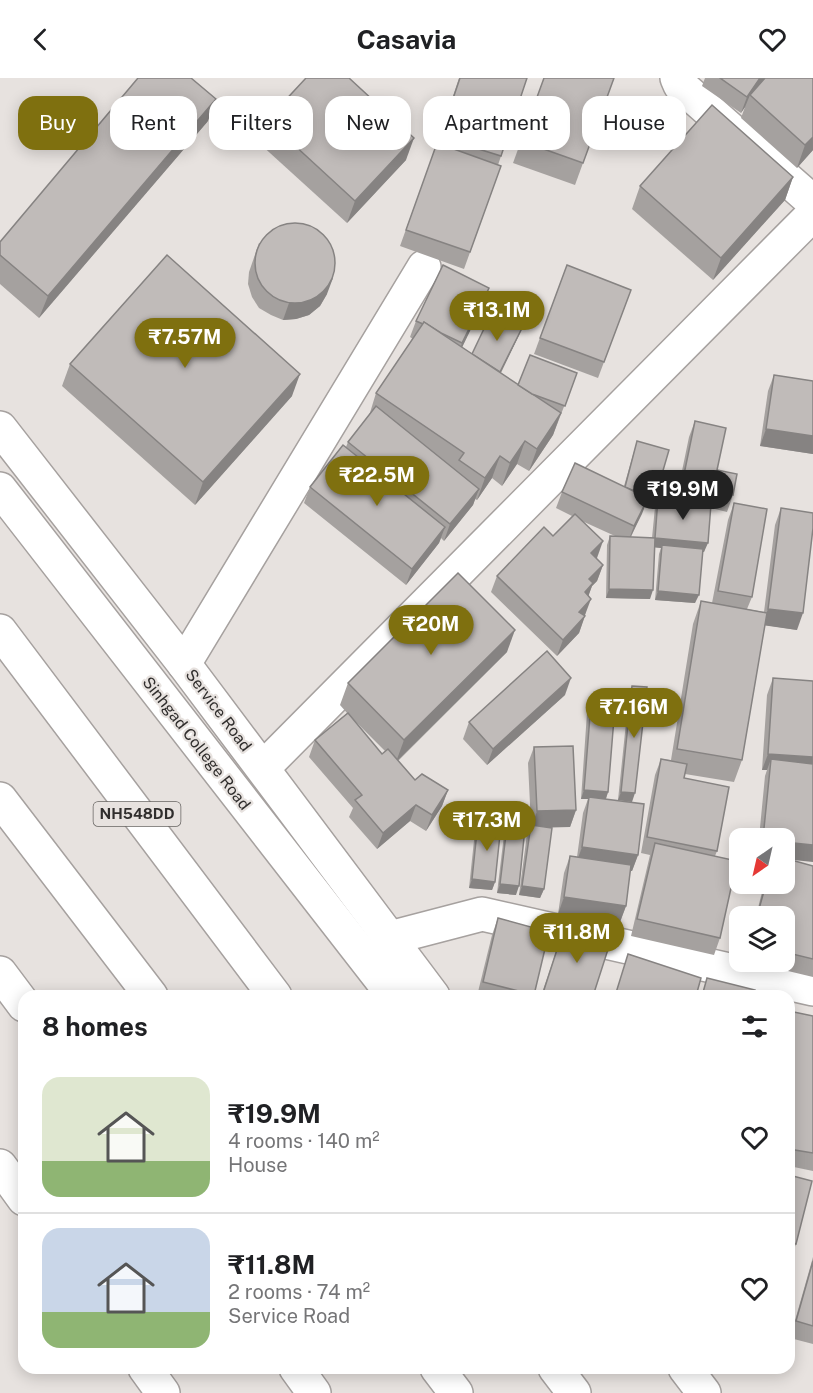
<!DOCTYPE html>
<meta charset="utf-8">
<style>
:root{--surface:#fff;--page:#f2f2f2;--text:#202124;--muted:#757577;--line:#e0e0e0;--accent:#7f700f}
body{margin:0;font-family:"Public Sans",sans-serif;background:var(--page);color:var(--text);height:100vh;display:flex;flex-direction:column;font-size:22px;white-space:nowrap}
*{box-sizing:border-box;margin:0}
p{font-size:20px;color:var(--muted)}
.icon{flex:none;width:33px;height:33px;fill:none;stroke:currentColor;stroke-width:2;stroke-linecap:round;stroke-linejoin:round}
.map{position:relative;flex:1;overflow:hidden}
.drawer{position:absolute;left:18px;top:912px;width:777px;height:384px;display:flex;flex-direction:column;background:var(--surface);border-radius:18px;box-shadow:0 3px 15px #0003}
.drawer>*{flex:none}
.guide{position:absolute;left:18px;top:18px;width:777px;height:54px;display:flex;gap:12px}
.needle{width:39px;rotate:214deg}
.buttons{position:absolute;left:729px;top:750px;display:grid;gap:12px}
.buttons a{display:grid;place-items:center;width:66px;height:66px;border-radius:12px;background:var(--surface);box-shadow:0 3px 15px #0003;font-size:30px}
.price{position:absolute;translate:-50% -51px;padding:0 14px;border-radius:21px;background:var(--accent);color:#fff;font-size:20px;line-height:39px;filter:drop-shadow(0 2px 3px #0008)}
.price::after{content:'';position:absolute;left:50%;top:36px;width:18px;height:14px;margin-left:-9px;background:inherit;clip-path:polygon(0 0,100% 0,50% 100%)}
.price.active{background:#222;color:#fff}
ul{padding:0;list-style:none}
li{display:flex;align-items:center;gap:18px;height:150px;padding:0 24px}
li+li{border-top:2px solid var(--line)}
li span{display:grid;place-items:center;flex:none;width:168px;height:120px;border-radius:18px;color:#555}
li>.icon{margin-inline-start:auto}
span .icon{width:72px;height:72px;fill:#fffc;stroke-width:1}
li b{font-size:26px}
h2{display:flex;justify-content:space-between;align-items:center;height:72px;padding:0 24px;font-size:26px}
.tag{padding:0 21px;border-radius:18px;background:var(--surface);box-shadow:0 3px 15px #0003;font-size:21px;line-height:54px}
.tag.active{background:var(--accent);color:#fff}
header{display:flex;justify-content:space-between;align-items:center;height:78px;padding:0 24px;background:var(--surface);font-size:27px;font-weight:700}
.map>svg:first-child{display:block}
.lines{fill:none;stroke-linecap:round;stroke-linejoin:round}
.minor-casing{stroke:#a6a19f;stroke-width:36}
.tertiary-casing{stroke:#a6a19f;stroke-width:36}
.trunk-casing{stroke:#a6a19f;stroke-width:36}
.minor{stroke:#fff;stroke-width:33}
.tertiary{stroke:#fff;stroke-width:33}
.trunk{stroke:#fff;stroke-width:33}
.wall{fill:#a5a19f;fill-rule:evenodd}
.shaded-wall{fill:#868382}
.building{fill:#c0bbb9;stroke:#868382;stroke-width:1.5}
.labels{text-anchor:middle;stroke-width:4.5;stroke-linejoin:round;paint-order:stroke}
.shield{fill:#e7e2df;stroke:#676462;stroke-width:1.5}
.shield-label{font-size:15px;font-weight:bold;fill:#302e2d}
.street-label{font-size:16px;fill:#302e2d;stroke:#e7e2df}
</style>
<header><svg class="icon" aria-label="back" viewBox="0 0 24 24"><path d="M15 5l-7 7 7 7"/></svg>Casavia<svg class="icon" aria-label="heart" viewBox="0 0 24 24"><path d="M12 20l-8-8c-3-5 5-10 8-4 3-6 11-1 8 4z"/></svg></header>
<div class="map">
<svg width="813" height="1315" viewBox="0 0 813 1315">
<rect width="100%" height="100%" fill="#e7e2df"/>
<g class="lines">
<defs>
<g id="minor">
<polyline points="677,0 680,7 813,124"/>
<polyline points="0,350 184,586 433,918"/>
<polyline points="184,586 424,189"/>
<polyline points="263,690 813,136"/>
<polyline points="390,860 482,836 813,911"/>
<polyline points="0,1088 24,1121"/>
<polyline points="145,1290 163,1315"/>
</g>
<g id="tertiary">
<polyline points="0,411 394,918"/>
<polyline points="0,895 24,927"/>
<polyline points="296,1290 314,1315"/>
<polyline points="685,1290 704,1315"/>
</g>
<g id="trunk">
<polyline points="0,553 275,918"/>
<polyline points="0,721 151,918"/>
<polyline points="437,1290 456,1315"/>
<polyline points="555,1290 574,1315"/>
</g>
</defs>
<use href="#minor" class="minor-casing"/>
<use href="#tertiary" class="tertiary-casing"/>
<use href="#trunk" class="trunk-casing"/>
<use href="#minor" class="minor"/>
<use href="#tertiary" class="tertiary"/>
<use href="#trunk" class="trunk"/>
</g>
<g class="wall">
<polygon points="459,0 527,0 498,87 501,88 464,191 400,168 431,82 437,66"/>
<polygon points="544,0 583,85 575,107 513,85"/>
<polygon points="705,0 813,0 813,72 797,90 741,40 745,29 741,35 702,8"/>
<polygon points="267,42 406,82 347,145 259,65"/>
<polygon points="208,43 39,240 0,206 0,164"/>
<polygon points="793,99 785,122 713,202 632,131 640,108"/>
<polygon points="259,165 327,216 320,228 309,237 296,241 283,242 271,237 259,230 252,219 248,206 249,194"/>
<polygon points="567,187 631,212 598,300 534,276"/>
<polygon points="489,210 483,226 462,269 472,276 522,250 518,259 501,295 518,307 577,295 553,357 529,393 517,386 502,408 492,400 477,422 475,421 473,427 444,463 441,460 439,465 406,507 304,425 310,409 346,369 348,364 369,338 376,315 413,261 410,259 416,243"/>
<polygon points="70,286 292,318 195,427 62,308"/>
<polygon points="774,297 813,303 813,376 760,368 768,313"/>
<polygon points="695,343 717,392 733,417 727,434 711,430 704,474 703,473 695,525 655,522 659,476 661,470 654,469 650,521 606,520 607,467 610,458 615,458 582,443 596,480 603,487 597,503 592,508 588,518 585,537 579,555 557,578 491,514 497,498 553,458 572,438 556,430 562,414 624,408 637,363 655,420 652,429 645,427 631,459 652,460 655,429 658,420 676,422 689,359"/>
<polygon points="734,425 752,519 747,531 764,534 775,447 781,430 797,552 765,547 742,682 734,704 685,696 684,700 717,773 715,778 720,860 714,877 631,858 650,777 641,775 655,697 661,681 671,682 693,546 701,523 712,525 728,442"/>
<path d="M507 574 398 683 415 702 448 712 442 728 426 753 410 743 377 771 349 739 353 730 309 679 315 662 347 635 340 627 348 605ZM351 639 385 673 382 676Z"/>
<polygon points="773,600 791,782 813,788 813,899 751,884 784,884 784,838 756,838 764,806 784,806 784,760 759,760 765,698 767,692 762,692 767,617"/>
<polygon points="632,608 632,724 618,722 629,616"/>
<polygon points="565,617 487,687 463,661 469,644"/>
<polygon points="591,626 608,714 606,721 638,777 632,793 630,793 626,828 620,844 558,836 564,795 570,778 577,779 583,735 588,721 581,721 587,635"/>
<polygon points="534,669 576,732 570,749 546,749 544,811 540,820 519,817 527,756 531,747 528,685"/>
<polygon points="478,744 495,804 492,812 469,810 475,753"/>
<polygon points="507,748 516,817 497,815 504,757"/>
<polygon points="498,840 549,854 533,918 477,918 492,857"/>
<polygon points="565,847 593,918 541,918"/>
<polygon points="789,933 813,938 813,1093 789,1088"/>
<polygon points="789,1097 796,1166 790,1182 789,1182"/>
<polygon points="813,1179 813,1266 790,1260"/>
</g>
<g class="shaded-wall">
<polygon points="760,0 766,0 750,17 745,29 741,35 747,19"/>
<polygon points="216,21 208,43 39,240 48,218"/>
<polygon points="813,59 813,72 797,90 805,67"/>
<polygon points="414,60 406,82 347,145 355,123"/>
<polygon points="793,99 785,122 713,202 721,180"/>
<polygon points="333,200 327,216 320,228 309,237 296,241 283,242 289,225"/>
<polygon points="489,210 483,226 456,282 462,265"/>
<polygon points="522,250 518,259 493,310 496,301"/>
<polygon points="300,296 292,318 195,427 203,404"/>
<polygon points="561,335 553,357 529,393 537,371"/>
<polygon points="766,351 813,358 813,376 760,368"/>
<polygon points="525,363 517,386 502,408 510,385"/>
<polygon points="500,378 492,400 477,422 485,400"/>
<polygon points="479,411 473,427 444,463 450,446"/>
<polygon points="648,420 642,436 628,464 634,448"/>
<polygon points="445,449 439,465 406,507 412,491"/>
<polygon points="655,460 708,465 704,474 662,470 662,467 661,470 651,469"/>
<polygon points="603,463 597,480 585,491 591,475"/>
<polygon points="603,487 597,503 592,508 587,522 579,530 589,501"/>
<polygon points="609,511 653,512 650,521 606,520"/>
<polygon points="658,513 699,517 695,525 655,522"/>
<polygon points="591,521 585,537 573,550 579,534"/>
<polygon points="768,531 803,535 797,552 762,547"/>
<polygon points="585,538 579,555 557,578 563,562"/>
<polygon points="515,552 507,574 396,684 404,662"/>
<polygon points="571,600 565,617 487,687 493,671"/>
<polygon points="768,676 813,679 813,690 771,681 767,692 762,692"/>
<polygon points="448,712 442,728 426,753 432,737"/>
<polygon points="584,712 608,714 605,723 589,719 588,721 581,721"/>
<polygon points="621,714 635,715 632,724 618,722"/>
<polygon points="416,727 410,743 377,771 383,755"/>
<polygon points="576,732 570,749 531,750 537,733"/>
<polygon points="784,764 813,767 813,784 784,781"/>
<polygon points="582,769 638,777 632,793 576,786"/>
<polygon points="472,801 495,804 492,812 469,810"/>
<polygon points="500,806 519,808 516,817 497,815"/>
<polygon points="522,808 544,811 540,820 519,817"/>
<polygon points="564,819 626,828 620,844 558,836"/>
</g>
<g class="building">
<polygon points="138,0 191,0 216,21 48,218 0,177 0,164"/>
<polygon points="306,0 349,0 414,60 355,123 267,42"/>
<polygon points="460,0 527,0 501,78 440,59"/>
<polygon points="544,0 614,0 583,85 521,63"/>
<polygon points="720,0 760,0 747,19"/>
<polygon points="765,0 813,0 813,59 805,67 750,17"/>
<polygon points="712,27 793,99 721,180 640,108"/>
<polygon points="437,65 501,88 470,174 406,152"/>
<circle cx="295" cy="185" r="40"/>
<polygon points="167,177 300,296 203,404 70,286"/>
<polygon points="443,187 489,210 462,265 441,255 424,244 423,246 416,243"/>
<polygon points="567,187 631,212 604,284 540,260"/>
<polygon points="491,236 522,250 500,294 472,276"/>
<polygon points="424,244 561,335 537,371 525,363 510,385 500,378 485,400 459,382 464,375 376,315"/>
<polygon points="530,277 577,295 565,328 532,316 518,307"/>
<polygon points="774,297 813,303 813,358 766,351"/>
<polygon points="376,328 479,411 450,446 348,364"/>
<polygon points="695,343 726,350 717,392 737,396 733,417 682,406"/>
<polygon points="637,363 669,372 655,420 639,415 625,409"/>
<polygon points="343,367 445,449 412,491 310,409"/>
<polygon points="575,385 648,420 634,448 562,414"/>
<polygon points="658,420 711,426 708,465 655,460"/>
<polygon points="734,425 767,431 752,519 718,513"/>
<polygon points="781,430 813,435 813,450 803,535 768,531"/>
<polygon points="575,436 603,463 591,475 603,487 589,501 593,505 585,514 591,521 579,534 585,538 563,562 497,498 544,449 553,458"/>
<polygon points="610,458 655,460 653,512 609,511"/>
<polygon points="662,467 703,471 699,517 658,513"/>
<polygon points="458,495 515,552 404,662 348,605"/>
<polygon points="701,523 767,535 742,682 677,671"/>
<polygon points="547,573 571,600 493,671 469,644"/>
<polygon points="773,600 813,603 813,679 768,676"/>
<polygon points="632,608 647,609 635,715 621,714"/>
<polygon points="591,626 615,628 608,714 584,712"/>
<polygon points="348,635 382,676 388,671 415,702 422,696 448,712 432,737 416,727 383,755 355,722 362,717 315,662"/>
<polygon points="573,668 576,732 537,733 534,669"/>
<polygon points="661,681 687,686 684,700 729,709 717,773 647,759"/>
<polygon points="771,681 813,686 813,767 784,764 784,760 763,760"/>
<polygon points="589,719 644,726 638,777 582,769"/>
<polygon points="478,744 501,747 495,804 472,801"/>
<polygon points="531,747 552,750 544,811 522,808"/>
<polygon points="507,748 525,750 519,808 500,806"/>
<polygon points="655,765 737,783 720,860 637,841"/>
<polygon points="570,778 631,787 626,828 564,819"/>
<polygon points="784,780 813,788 813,881 784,874 784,838 757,838 766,806 784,806"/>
<polygon points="498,840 549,854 534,917 483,904"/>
<polygon points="565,847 611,862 593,918 554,918 543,915"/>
<polygon points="628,876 701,900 696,918 615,918"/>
<polygon points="707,900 755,912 753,918 702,918"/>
<polygon points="789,933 813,938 813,1075 789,1071"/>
<polygon points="789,1097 812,1103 796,1166 789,1164"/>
<polygon points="813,1183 813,1248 796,1243"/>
</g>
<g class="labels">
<rect class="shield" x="93.5" y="724" width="87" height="24" rx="4.5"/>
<g class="shield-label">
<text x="137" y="741">NH548DD</text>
</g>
<g class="street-label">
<text transform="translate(219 632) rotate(53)" y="6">Service Road</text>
<text transform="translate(197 665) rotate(52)" y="6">Sinhgad College Road</text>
</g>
</g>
</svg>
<div class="buttons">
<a><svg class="needle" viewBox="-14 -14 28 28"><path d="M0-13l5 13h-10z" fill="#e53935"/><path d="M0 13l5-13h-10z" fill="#757577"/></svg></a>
<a><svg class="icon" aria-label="layers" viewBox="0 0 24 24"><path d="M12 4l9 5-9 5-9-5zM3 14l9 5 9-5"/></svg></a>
</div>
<b class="price" style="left:497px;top:264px">₹13.1M</b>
<b class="price" style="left:185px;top:291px">₹7.57M</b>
<b class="price" style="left:377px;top:429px">₹22.5M</b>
<b class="price active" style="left:683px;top:443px">₹19.9M</b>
<b class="price" style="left:431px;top:578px">₹20M</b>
<b class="price" style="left:634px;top:661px">₹7.16M</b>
<b class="price" style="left:487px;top:774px">₹17.3M</b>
<b class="price" style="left:577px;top:886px">₹11.8M</b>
<div class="guide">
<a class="tag active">Buy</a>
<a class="tag">Rent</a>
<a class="tag">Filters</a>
<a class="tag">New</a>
<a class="tag">Apartment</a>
<a class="tag">House</a>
</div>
<section class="drawer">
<h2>8 homes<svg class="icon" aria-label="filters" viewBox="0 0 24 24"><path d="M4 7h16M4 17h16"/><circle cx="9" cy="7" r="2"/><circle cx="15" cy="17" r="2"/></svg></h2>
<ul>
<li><span style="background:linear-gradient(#dfe7d0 70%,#8fb573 0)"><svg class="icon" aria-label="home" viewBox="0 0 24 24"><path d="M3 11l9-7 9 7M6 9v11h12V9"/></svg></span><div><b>₹19.9M</b><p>4 rooms · 140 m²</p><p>House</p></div><svg class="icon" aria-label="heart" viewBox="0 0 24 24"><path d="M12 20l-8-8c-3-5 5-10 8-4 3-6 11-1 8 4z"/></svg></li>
<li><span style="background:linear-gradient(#c9d6e8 70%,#8fb573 0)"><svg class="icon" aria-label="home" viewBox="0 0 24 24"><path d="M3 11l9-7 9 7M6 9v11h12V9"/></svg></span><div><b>₹11.8M</b><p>2 rooms · 74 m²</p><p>Service Road</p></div><svg class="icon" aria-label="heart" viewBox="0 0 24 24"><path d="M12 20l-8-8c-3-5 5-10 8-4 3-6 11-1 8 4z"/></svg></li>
</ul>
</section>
</div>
